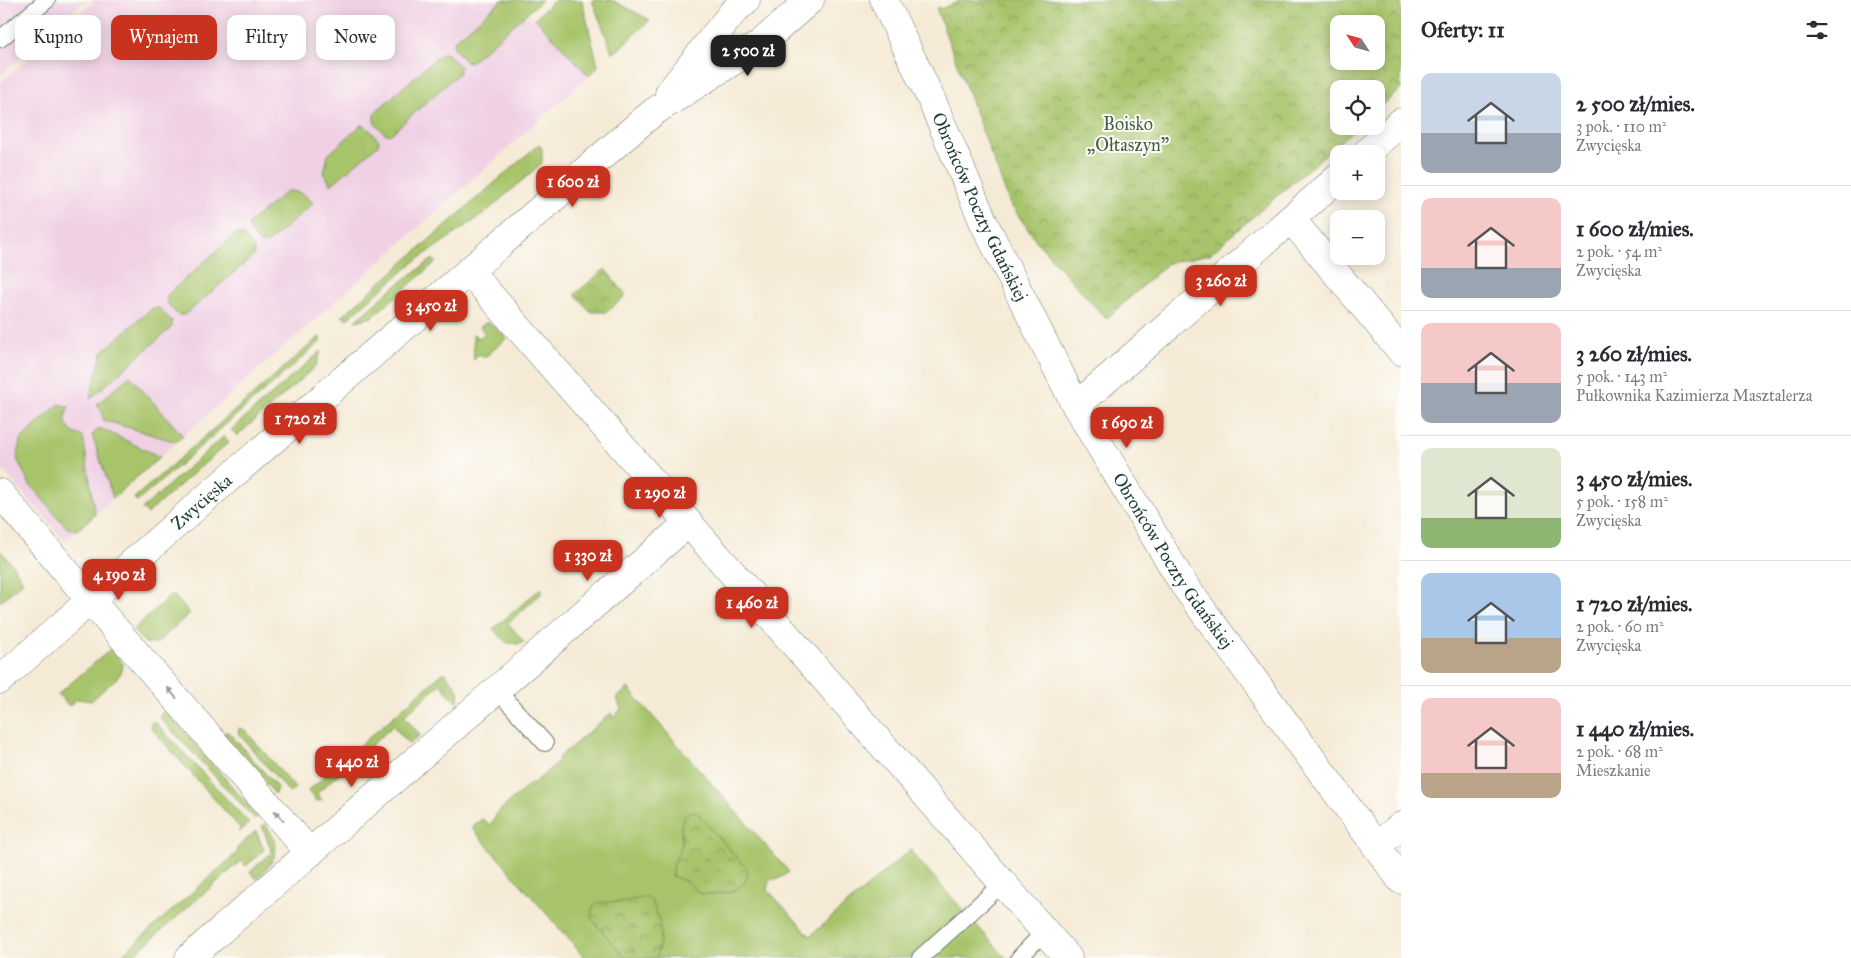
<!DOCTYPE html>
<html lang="pl">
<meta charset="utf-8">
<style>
:root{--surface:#fff;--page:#f7f7f7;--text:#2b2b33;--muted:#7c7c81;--line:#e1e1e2;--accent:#c8321e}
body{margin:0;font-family:"IM FELL Great Primer",serif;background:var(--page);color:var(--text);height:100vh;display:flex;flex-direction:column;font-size:19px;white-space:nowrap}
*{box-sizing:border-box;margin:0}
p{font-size:16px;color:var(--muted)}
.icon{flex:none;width:28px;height:28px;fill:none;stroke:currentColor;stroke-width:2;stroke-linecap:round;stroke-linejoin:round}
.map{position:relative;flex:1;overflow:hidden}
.sheet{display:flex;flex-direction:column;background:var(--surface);width:450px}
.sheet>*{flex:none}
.banner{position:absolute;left:15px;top:15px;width:475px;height:45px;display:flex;gap:10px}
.needle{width:32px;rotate:306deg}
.buttons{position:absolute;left:1330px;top:15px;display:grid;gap:10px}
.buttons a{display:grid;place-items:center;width:55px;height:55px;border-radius:10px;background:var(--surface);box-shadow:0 2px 12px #0003;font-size:25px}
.price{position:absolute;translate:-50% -42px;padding:0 11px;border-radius:10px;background:var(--accent);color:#fff;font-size:16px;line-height:32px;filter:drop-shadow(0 1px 2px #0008)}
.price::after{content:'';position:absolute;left:50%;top:30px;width:15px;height:11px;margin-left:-8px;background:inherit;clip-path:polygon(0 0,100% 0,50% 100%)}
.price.on{background:#222;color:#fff}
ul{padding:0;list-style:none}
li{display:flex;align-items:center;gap:15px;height:125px;padding:0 20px}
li+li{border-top:1px solid var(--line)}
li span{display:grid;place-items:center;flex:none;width:140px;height:100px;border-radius:10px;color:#555}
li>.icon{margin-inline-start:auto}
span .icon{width:60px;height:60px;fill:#fffc;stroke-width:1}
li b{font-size:21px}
h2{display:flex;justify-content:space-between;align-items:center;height:60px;padding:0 20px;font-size:21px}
.chip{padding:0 18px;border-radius:10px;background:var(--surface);box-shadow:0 2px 12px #0003;font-size:18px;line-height:45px}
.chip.on{background:var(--accent);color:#fff}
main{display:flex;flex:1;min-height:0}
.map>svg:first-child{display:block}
.built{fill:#f0d0e4}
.grass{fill:#a7c46a;stroke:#63804f}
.park{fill:url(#park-crowns);stroke:#63804f;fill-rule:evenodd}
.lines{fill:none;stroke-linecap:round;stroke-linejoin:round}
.service-casing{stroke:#6a7a6c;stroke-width:18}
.minor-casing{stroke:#6a7a6c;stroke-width:29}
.tertiary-casing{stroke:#6a7a6c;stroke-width:29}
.service{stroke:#fff;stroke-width:16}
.minor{stroke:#fff;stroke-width:28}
.tertiary{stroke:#fff;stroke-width:28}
.oneway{fill:#8f9e9a}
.labels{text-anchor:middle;stroke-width:4;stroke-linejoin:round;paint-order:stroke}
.park-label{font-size:18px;fill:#415f42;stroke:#fdfcf7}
.street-label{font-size:18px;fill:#1f3d34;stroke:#fdfcf7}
</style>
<main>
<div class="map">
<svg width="1401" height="958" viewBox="0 0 1401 958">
<defs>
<pattern id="park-crowns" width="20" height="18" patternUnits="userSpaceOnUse" patternTransform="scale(1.25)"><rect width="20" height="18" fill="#a7c46a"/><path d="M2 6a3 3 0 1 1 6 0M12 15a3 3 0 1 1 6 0" fill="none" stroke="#87a058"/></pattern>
</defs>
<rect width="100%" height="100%" fill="#fdfcf7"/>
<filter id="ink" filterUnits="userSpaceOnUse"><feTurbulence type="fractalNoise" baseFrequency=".02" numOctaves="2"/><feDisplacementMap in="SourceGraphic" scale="10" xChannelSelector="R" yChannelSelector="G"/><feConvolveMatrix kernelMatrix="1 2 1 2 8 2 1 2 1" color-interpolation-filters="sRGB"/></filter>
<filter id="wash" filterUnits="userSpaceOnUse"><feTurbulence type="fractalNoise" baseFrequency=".0096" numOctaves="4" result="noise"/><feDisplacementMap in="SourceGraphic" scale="20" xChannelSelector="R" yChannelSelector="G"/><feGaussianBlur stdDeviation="1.12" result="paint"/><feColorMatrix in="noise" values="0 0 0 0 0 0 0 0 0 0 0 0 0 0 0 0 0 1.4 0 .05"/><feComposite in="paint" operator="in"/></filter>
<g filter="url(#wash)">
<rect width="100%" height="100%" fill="#f5ead5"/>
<g class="built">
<polygon points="0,0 86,0 0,75"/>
<polygon points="95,0 502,0 491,10 535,18 589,76 65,541 0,467 0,83"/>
</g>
<g class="grass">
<polygon points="502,0 542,0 471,62 465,61 454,48 454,41"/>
<polygon points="555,0 582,0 598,66 589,76 535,18"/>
<polygon points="592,0 612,0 650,20 613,54"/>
<polygon points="442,53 448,54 460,67 459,73 390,135 384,133 374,121 374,113"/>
<polygon points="361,125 366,126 379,140 378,145 331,185 324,173 328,155"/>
<polygon points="539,144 542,149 542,163 485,213 414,262 347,319 342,316"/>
<path d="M287 191C299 191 305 194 313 203L268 243H260L249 230V223Z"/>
<polygon points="236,234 243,235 254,249 254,255 185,315 178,315 167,303 167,295"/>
<polygon points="433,259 436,262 372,317 355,321 393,288"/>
<polygon points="152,308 159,308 172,321 172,327 90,399 102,352"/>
<polygon points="487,322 495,327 507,338 484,358 480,354 474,360 473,334 479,338 485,333 480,327"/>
<polygon points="319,337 321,341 137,502 134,498"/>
<polygon points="321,351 315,367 237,436 231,430"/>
<polygon points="130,376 183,436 176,442 103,420 102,412 97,404"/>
<path d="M59 404 69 407C61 420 68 434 83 436L95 515 77 530 67 528 30 485 17 459 20 440Z"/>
<polygon points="100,428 160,457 113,498 92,435"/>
<polygon points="224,436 229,442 147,514 142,509"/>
<polygon points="0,550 12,564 23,582 0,602"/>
<polygon points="541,588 543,592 508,623 524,642 519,644 507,643 493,629"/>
<polygon points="172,594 190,613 156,644 145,643 133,630"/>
<polygon points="111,649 123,664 122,670 119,676 91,701 77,699 69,706 58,694"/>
<path d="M444 672C452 682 463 690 457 703L440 684 404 716 420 735 409 744 393 726 317 793 322 800 316 801 308 791Z"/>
<polygon points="628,688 789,872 780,878 769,880 768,890 810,936 911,849 912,853 1006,958 585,958 471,827 482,819 490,825 496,816 495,815 531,783 533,784 559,761 558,758 611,713 613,718 621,709 617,698"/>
<polygon points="165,710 258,816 255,819 160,718 161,714"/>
<polygon points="152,722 156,723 249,823 239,833 240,828 151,728 151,724"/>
<polygon points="239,728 245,730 295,788 290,793 238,733"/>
<polygon points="229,732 277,787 275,794 222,733"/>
<path d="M265 824C283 847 277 859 257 879L250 872 272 852 262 826Z"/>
<polygon points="256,831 264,850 246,866 241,861 130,958 118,958 237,853 237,848"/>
</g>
<g class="park">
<path d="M963 0H1401V89L1376 110V89H1339V126H1358L1210 254 1168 263 1106 319 1038 243 1010 204 936 8 939 7 940 9ZM1339 24H1376V61H1339Z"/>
<polygon points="605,269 626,295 607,312 591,312 575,294"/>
<path d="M695 811 747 869C752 892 719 895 703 894L699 893 687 882 672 876C670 866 679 856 681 846 683 838 679 826 683 819 686 813 689 811 695 811Z"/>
<path d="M646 897 650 899C662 921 663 934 656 958H625L592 919C589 896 608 904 622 902 630 901 638 898 646 897Z"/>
</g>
</g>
<g filter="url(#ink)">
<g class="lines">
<defs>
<g id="service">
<polyline points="0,39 47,0"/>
<polyline points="497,690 545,743"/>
<polyline points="920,958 1002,884"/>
<polyline points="1019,958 1044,932"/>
</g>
<g id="minor">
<path id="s1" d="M884 0 932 101 984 223 1076 406 1184 585 1401 880"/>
<polyline points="1365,154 1401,122"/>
<polyline points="1291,219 1401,351"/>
<polyline points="469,271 1068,958"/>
<polyline points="1076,406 1339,177"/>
<polyline points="0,493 91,601 310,853"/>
<polyline points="1376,846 1401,826"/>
<polyline points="189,958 688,523"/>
</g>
<g id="tertiary">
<polyline points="669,93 733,12 746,0"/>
<path id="s2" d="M0 680 207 497 644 120 655 111 760 44 810 0"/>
</g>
</defs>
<use href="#service" class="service-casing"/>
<use href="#minor" class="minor-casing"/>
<use href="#tertiary" class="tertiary-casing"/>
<use href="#service" class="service"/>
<use href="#minor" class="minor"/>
<use href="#tertiary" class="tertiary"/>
</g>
<defs><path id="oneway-solid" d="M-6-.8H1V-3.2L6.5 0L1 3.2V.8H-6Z" transform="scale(1.25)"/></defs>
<g class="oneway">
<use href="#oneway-solid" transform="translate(172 693) rotate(-131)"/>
<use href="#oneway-solid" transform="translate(279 816) rotate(-131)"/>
</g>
</g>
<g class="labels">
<g class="park-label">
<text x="1128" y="130">Boisko<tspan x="1128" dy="21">„Ołtaszyn”</tspan></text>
</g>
<g class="street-label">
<text dy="6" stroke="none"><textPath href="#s1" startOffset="228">Obrońców Poczty Gdańskiej</textPath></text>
<text dy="6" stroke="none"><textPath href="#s2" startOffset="269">Zwycięska</textPath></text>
<text dy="6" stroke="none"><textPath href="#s1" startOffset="632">Obrońców Poczty Gdańskiej</textPath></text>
</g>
</g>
</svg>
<div class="buttons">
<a><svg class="needle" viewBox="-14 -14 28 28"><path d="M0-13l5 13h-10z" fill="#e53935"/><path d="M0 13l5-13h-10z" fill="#7c7c81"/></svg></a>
<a><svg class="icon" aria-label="locate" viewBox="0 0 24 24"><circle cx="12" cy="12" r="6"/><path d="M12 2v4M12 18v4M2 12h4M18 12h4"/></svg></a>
<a>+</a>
<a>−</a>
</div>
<b class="price on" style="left:748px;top:77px">2 500 zł</b>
<b class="price" style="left:573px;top:208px">1 600 zł</b>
<b class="price" style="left:1221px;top:307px">3 260 zł</b>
<b class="price" style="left:431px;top:332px">3 450 zł</b>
<b class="price" style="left:300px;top:445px">1 720 zł</b>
<b class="price" style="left:1127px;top:449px">1 690 zł</b>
<b class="price" style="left:660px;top:519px">1 290 zł</b>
<b class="price" style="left:588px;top:582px">1 330 zł</b>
<b class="price" style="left:119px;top:601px">4 190 zł</b>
<b class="price" style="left:752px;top:629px">1 460 zł</b>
<b class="price" style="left:352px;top:788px">1 440 zł</b>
<div class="banner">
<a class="chip">Kupno</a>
<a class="chip on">Wynajem</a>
<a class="chip">Filtry</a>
<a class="chip">Nowe</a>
</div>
</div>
<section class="sheet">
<h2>Oferty: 11<svg class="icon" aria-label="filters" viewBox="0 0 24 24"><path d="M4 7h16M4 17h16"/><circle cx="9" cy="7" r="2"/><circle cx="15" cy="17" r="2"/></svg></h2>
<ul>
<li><span style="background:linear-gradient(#c9d6e8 60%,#9aa5b1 0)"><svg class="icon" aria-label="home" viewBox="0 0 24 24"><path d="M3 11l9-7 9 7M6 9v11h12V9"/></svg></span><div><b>2 500 zł/mies.</b><p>3 pok. · 110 m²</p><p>Zwycięska</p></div></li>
<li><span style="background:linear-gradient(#f6c9c9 70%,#9aa5b1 0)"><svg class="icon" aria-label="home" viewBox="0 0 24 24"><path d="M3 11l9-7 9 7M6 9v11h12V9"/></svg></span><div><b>1 600 zł/mies.</b><p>2 pok. · 54 m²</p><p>Zwycięska</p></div></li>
<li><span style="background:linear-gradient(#f6c9c9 60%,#9aa5b1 0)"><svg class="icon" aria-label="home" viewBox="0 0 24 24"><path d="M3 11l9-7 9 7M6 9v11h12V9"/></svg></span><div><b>3 260 zł/mies.</b><p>5 pok. · 143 m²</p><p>Pułkownika Kazimierza Masztalerza</p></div></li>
<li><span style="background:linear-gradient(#dfe7d0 70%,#8fb573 0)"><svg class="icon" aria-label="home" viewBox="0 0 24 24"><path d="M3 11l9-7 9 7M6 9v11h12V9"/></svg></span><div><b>3 450 zł/mies.</b><p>5 pok. · 158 m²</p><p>Zwycięska</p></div></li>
<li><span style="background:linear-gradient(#a9c7e8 65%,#b9a48a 0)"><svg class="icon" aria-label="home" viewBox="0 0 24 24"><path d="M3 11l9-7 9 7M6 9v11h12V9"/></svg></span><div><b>1 720 zł/mies.</b><p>2 pok. · 60 m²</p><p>Zwycięska</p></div></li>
<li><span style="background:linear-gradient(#f6c9c9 75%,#b9a48a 0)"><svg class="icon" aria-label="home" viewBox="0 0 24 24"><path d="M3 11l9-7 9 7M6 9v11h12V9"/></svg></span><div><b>1 440 zł/mies.</b><p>2 pok. · 68 m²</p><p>Mieszkanie</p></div></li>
</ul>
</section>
</main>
